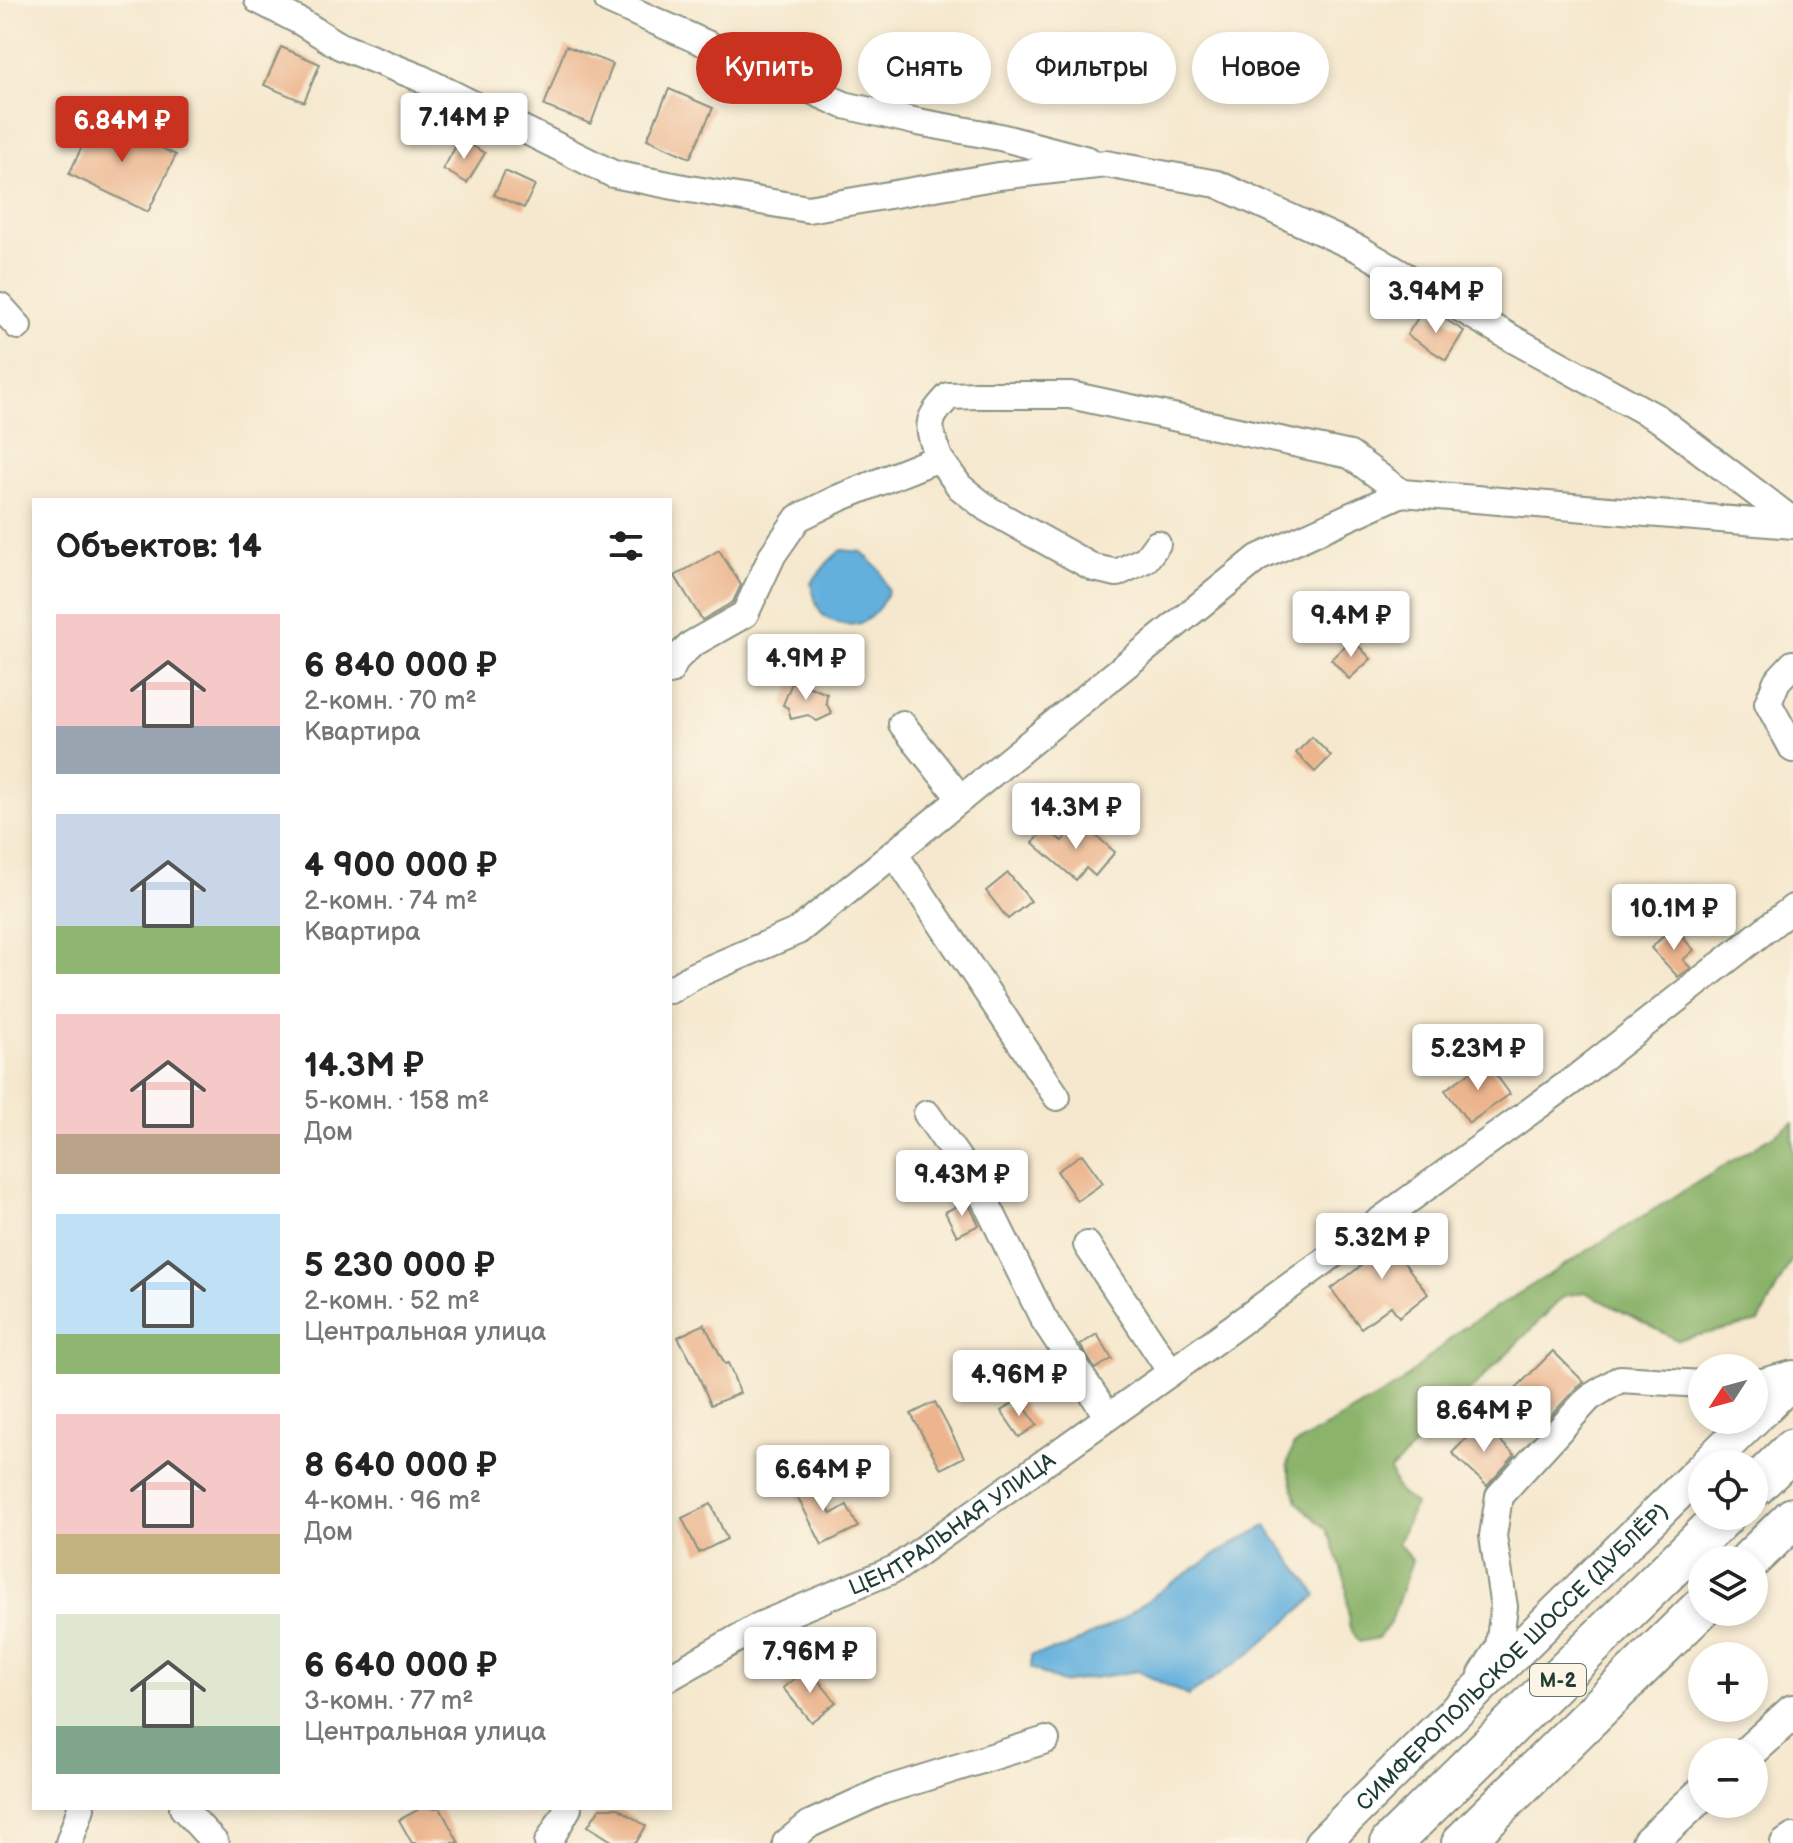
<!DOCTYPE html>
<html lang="ru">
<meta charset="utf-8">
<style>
:root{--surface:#fff;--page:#f6f6f6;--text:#222;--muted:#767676;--accent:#c8321e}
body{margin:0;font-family:"Balsamiq Sans",sans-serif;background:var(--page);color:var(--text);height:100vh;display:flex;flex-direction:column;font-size:30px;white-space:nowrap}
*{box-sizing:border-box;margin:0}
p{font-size:26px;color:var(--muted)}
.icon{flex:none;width:44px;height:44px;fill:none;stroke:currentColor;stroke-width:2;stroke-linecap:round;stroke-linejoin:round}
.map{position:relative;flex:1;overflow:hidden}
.panel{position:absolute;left:32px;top:498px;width:640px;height:1312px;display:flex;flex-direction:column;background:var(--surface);border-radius:0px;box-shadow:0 4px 12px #0003}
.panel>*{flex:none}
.hud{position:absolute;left:696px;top:32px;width:760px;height:72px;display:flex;gap:16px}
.needle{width:52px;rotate:234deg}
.fabs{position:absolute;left:1688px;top:1354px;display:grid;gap:16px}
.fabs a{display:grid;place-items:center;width:80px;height:80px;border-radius:50%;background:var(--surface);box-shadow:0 4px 12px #0003;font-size:40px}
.price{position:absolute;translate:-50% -68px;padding:0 18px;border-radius:8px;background:#fff;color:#222;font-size:26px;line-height:52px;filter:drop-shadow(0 2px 4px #0008)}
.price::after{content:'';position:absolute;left:50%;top:48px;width:24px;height:18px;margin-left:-12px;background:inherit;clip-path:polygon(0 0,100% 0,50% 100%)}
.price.current{background:var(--accent);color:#fff}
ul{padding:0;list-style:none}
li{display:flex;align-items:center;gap:24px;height:200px;padding:0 24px}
li span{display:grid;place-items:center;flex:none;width:224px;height:160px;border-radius:0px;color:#555}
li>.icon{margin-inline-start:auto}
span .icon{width:96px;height:96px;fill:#fffc;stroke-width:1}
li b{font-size:34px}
h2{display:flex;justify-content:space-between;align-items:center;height:96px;padding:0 24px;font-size:34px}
.pill{padding:0 28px;border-radius:36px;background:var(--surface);box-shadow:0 4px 12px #0003;font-size:28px;line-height:72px}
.pill.current{background:var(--accent);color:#fff}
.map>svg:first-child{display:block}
.forest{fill:#8bb36a;stroke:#55784f;stroke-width:2}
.water{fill:#64b0dd;stroke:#427688;stroke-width:2}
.building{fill:#ecb58e}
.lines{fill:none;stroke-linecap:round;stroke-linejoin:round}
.minor-casing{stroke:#8a9281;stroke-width:30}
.major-casing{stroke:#8a9281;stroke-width:38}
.highway-casing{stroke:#8a9281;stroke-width:44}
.minor{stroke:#fff;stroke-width:26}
.major{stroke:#fff;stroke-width:34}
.highway{stroke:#fff;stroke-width:40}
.labels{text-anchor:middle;stroke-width:6;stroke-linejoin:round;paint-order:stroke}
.shield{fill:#fcf5e5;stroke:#617469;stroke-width:2}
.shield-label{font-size:20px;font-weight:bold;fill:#1f3d34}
.street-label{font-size:22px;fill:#1f3d34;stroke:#fcf5e5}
</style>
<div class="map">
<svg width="1793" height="1843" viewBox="0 0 1793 1843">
<rect width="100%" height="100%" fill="#fcf5e5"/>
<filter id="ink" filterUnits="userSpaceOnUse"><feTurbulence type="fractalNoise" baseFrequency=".0125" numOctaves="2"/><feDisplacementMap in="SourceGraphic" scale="16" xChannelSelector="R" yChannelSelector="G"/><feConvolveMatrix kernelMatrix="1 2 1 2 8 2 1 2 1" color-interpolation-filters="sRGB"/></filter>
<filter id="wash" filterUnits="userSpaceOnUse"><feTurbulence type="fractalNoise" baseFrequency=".006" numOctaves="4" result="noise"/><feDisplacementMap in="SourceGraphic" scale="32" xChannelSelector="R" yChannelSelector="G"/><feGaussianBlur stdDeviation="1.8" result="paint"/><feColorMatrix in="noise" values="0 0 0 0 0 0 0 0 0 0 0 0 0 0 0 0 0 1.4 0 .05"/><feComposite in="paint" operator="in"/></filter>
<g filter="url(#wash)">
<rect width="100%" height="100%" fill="#f5e8ce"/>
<polygon class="forest" points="1793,1123 1793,1257 1759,1322 1677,1340 1585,1292 1564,1296 1390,1471 1398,1491 1415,1504 1398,1543 1412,1560 1391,1622 1378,1638 1359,1642 1349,1626 1346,1583 1334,1547 1326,1529 1297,1502 1287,1465 1293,1446 1398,1385 1460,1330"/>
<g class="water">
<path d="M841 550 862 552 880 570 888 591C880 611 863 631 839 623 833 621 826 619 822 614 815 606 814 594 811 583L828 562Z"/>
<polygon points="1266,1526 1317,1595 1252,1652 1188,1696 1138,1671 1061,1683 1031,1668 1031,1655 1065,1648 1119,1621 1166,1587 1232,1544"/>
</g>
<g id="blocks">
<g class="building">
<polygon points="566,46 613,64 591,124 544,106"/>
<polygon points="281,47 320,64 304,102 264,85"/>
<polygon points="669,89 713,108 690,158 647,139"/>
<polygon points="96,117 176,155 148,212 69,174"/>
<polygon points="460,139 485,153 467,183 443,169"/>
<polygon points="505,171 535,185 524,208 494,195"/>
<polygon points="1421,313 1431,320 1435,313 1464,331 1446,360 1407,335"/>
<polygon points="719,550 741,585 733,602 702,620 675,576"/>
<polygon points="1352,639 1371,659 1349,679 1331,659"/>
<polygon points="793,680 827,694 826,703 832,714 817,721 808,715 791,719 788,708 783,705"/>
<polygon points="1312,737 1331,756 1315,772 1296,753"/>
<polygon points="1079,821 1115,852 1095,876 1086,868 1076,880 1033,843 1046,828 1062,841"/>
<polygon points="1008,873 1031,901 1008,919 986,891"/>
<polygon points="1673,927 1694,950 1683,960 1691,968 1678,977 1651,948"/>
<polygon points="1486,1061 1510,1094 1469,1123 1445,1090"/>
<polygon points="1082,1154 1103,1183 1077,1201 1057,1171"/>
<polygon points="967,1201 979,1225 957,1236 945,1212"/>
<polygon points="1406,1226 1418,1242 1399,1256 1428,1294 1399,1317 1391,1306 1361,1328 1331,1289 1375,1255 1369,1248 1392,1231 1395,1234"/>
<polygon points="704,1324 725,1364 728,1363 740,1393 711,1405 692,1361 691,1361 678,1337"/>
<polygon points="1097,1334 1112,1359 1095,1369 1080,1345"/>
<polygon points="1553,1351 1584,1382 1577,1387 1548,1419 1516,1388"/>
<polygon points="1019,1399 1037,1425 1019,1437 1001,1411"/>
<polygon points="935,1402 964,1457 941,1469 911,1414"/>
<polygon points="1481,1423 1515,1455 1487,1486 1452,1453"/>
<polygon points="812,1476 831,1514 847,1505 858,1527 822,1545 792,1486"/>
<polygon points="711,1504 727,1539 699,1553 682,1518"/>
<polygon points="808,1668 836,1702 811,1722 783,1688"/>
<polygon points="421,1808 440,1808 459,1843 412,1843 399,1820"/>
<polygon points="600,1808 618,1808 646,1826 636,1843 615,1843 588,1826"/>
</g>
</g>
</g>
<g filter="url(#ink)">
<use href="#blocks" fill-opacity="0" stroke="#8a9281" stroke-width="2"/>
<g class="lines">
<defs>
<g id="minor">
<polyline points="258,0 301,22 340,46 418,77 613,174 684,188 808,209 999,176 1106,164 1217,184 1359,249 1513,339 1659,419 1793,521"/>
<polyline points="608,0 844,105 918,122 1000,137 1088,160"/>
<polyline points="0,306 18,326"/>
<polyline points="939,458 960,487 988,509 1094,568 1117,573 1146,559 1157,544"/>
<polyline points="1793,664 1777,681 1768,703 1793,749"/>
<path d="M670 671 677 658 692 644 745 614 773 554 798 518 839 498 939 458C928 426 924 422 949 396L978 395H1070L1350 455 1402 493"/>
<polyline points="902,724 961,799"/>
<polyline points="894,853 1057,1097"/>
<polyline points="670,990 695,975 798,931 1258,558 1402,493 1793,525"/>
<polyline points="927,1114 980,1190 1043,1318 1108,1417"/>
<polyline points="1087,1245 1171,1372"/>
<polyline points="1754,1384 1793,1374"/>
<polyline points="1482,1674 1499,1647 1504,1607 1493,1536 1499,1496 1589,1398 1620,1379 1702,1384"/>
<path id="s1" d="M670 1677 759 1626 897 1568 1209 1345 1576 1078 1793 908"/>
<polyline points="183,1808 215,1843"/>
<polyline points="69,1843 81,1808"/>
<polyline points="548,1843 568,1808"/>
<polyline points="786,1843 810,1824 882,1791 1046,1740"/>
<polyline points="1784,1843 1793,1837"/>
</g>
<g id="major">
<polyline points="1754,1418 1793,1380"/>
<polyline points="1707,1464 1752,1420"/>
<polyline points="1749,1752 1793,1712"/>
<path id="s2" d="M1322 1843 1702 1469"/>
<polyline points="1649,1843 1702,1794"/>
</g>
<g id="highway">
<polyline points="1754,1487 1793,1449"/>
<polyline points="1750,1560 1793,1518"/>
<polyline points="1391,1843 1724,1516"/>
<polyline points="1462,1843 1702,1607"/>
</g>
</defs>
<use href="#minor" class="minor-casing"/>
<use href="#major" class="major-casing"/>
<use href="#highway" class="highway-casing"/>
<use href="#minor" class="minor"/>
<use href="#major" class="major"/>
<use href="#highway" class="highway"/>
</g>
</g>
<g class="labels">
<rect class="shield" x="1530" y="1664" width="56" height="32" rx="6"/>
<g class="shield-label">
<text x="1558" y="1687">М-2</text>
</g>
<g class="street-label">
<text dy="8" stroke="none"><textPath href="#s1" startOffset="322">ЦЕНТРАЛЬНАЯ УЛИЦА</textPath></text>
<text dy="8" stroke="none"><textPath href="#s2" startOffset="266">СИМФЕРОПОЛЬСКОЕ ШОССЕ (ДУБЛЁР)</textPath></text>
</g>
</g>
</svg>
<div class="fabs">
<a><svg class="needle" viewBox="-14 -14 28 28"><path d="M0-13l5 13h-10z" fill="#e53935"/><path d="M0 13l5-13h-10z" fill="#767676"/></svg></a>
<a><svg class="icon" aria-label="locate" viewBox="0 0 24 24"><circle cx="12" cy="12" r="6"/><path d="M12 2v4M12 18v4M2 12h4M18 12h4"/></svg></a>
<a><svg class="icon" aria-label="layers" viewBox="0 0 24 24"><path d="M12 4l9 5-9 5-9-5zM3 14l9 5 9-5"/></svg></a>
<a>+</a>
<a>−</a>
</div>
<b class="price" style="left:464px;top:161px">7.14M ₽</b>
<b class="price current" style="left:122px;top:164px">6.84M ₽</b>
<b class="price" style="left:1436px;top:335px">3.94M ₽</b>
<b class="price" style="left:1351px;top:659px">9.4M ₽</b>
<b class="price" style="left:806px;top:702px">4.9M ₽</b>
<b class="price" style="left:1076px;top:851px">14.3M ₽</b>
<b class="price" style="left:1674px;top:952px">10.1M ₽</b>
<b class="price" style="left:1478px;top:1092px">5.23M ₽</b>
<b class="price" style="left:962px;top:1218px">9.43M ₽</b>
<b class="price" style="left:1382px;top:1281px">5.32M ₽</b>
<b class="price" style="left:1019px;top:1418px">4.96M ₽</b>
<b class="price" style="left:1484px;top:1454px">8.64M ₽</b>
<b class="price" style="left:823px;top:1513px">6.64M ₽</b>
<b class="price" style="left:810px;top:1695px">7.96M ₽</b>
<div class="hud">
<a class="pill current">Купить</a>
<a class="pill">Снять</a>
<a class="pill">Фильтры</a>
<a class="pill">Новое</a>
</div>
<section class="panel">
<h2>Объектов: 14<svg class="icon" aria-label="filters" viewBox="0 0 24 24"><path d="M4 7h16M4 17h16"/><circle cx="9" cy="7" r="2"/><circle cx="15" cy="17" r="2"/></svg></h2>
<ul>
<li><span style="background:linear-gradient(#f6c9c9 70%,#9aa5b1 0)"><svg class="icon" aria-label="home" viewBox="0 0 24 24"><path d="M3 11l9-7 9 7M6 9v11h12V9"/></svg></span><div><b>6 840 000 ₽</b><p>2-комн. · 70 m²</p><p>Квартира</p></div></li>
<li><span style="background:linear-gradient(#c9d6e8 70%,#8fb573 0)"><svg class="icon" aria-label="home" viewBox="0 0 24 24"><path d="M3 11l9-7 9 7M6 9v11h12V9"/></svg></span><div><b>4 900 000 ₽</b><p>2-комн. · 74 m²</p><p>Квартира</p></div></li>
<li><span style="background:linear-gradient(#f6c9c9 75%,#b9a48a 0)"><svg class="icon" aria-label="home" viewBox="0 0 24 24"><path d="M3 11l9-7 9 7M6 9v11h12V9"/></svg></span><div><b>14.3M ₽</b><p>5-комн. · 158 m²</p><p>Дом</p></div></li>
<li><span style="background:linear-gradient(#bfe0f5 75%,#8fb573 0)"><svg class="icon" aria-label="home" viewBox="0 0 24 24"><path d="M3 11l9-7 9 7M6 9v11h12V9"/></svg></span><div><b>5 230 000 ₽</b><p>2-комн. · 52 m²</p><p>Центральная улица</p></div></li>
<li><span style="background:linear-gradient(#f6c9c9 75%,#c2b280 0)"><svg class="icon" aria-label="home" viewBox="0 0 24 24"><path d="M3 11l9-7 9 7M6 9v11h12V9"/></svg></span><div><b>8 640 000 ₽</b><p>4-комн. · 96 m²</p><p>Дом</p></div></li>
<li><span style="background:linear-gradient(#dfe7d0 70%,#7fa58c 0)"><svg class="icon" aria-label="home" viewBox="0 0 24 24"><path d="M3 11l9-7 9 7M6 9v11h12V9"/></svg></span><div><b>6 640 000 ₽</b><p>3-комн. · 77 m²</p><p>Центральная улица</p></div></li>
</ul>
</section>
</div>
